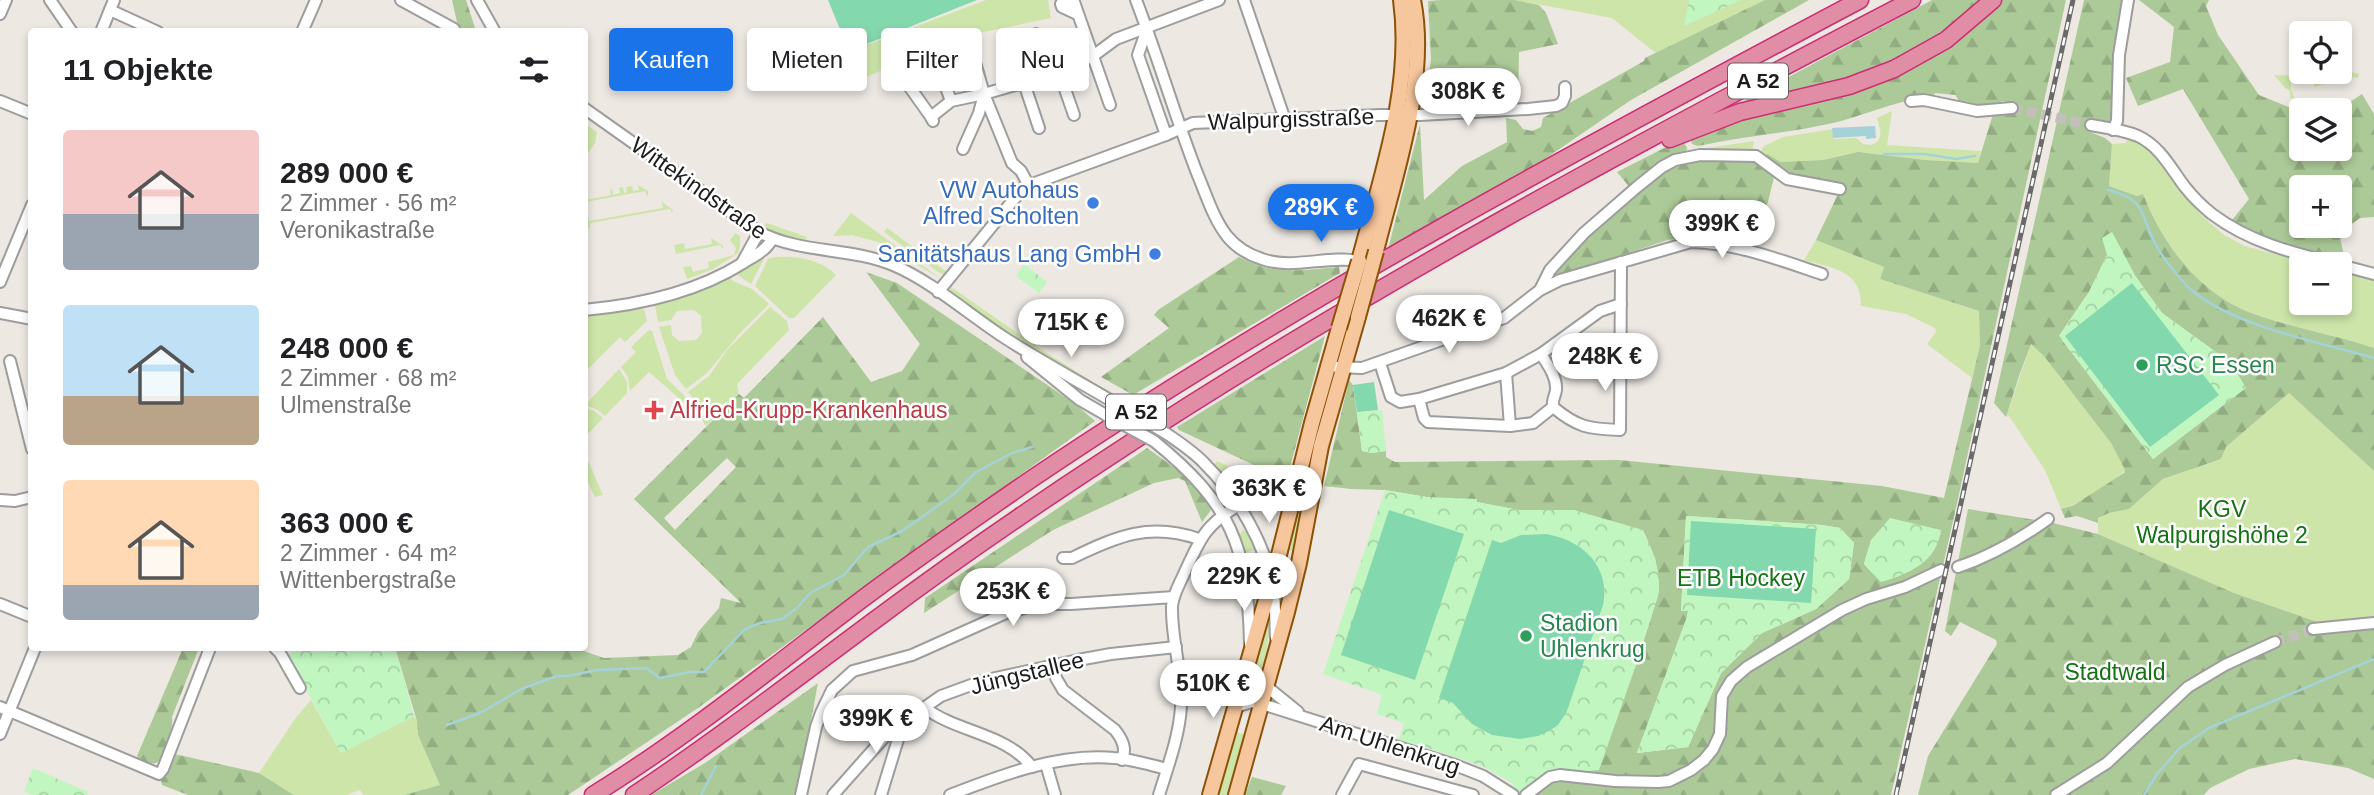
<!DOCTYPE html>
<html lang="de">
<meta charset="utf-8">
<style>
:root{--surface:#fff;--page:#f2f2f2;--text:#202124;--muted:#757577;--accent:#1a73e8}
body{margin:0;font-family:Arial,sans-serif;background:var(--page);color:var(--text);height:100vh;display:flex;flex-direction:column;font-size:26px;white-space:nowrap}
*{box-sizing:border-box;margin:0}
p{font-size:23px;color:var(--muted)}
.icon{flex:none;width:38px;height:38px;fill:none;stroke:currentColor;stroke-width:2;stroke-linecap:round;stroke-linejoin:round}
.map{position:relative;flex:1;overflow:hidden}
.panel{position:absolute;left:28px;top:28px;width:560px;height:623px;display:flex;flex-direction:column;background:var(--surface);border-radius:7px;box-shadow:0 4px 10px #0003}
.panel>*{flex:none}
.hud{position:absolute;left:609px;top:28px;width:665px;height:63px;display:flex;gap:14px}
.controls{position:absolute;left:2289px;top:21px;display:grid;gap:14px}
.controls a{display:grid;place-items:center;width:63px;height:63px;border-radius:7px;background:var(--surface);box-shadow:0 4px 10px #0003;font-size:35px}
.price{position:absolute;translate:-50% -60px;padding:0 16px;border-radius:24px;background:#fff;color:#222;font-size:23px;line-height:46px;filter:drop-shadow(0 2px 4px #0008)}
.price::after{content:'';position:absolute;left:50%;top:42px;width:21px;height:16px;margin-left:-10px;background:inherit;clip-path:polygon(0 0,100% 0,50% 100%)}
.price.current{background:var(--accent);color:#fff}
ul{padding:0;list-style:none}
li{display:flex;align-items:center;gap:21px;height:175px;padding:0 35px}
li span{display:grid;place-items:center;flex:none;width:196px;height:140px;border-radius:7px;color:#555}
li>.icon{margin-inline-start:auto}
span .icon{width:84px;height:84px;fill:#fffc;stroke-width:1}
li b{font-size:30px}
h2{display:flex;justify-content:space-between;align-items:center;height:84px;padding:0 35px;font-size:30px}
.tag{padding:0 24px;border-radius:7px;background:var(--surface);box-shadow:0 4px 10px #0003;font-size:24px;line-height:63px}
.tag.current{background:var(--accent);color:#fff}
.map>svg:first-child{display:block}
.grass{fill:#cde5a9}
.forest{fill:url(#forest-firs);fill-rule:evenodd}
.park{fill:url(#park-crowns)}
.pitch{fill:#83d8ae}
.water{fill:#a4d2d8}
.lines{fill:none;stroke-linecap:round;stroke-linejoin:round}
.stream{stroke:#a4d2d8;stroke-width:2.5}
.minor-tunnel{stroke:#c3bfba;stroke-width:10;stroke-dasharray:10 5;stroke-linecap:butt}
.minor-casing{stroke:#9d9d9d;stroke-width:14}
.major-casing{stroke:#8b5208;stroke-width:18}
.highway-casing{stroke:#cc2d74;stroke-width:19}
.minor{stroke:#fff;stroke-width:10}
.major{stroke:#f6c69d;stroke-width:14}
.highway{stroke:#e08da5;stroke-width:16}
.rail-casing{stroke:#6a6a6a;stroke-width:5}
.rail{stroke:#fff;stroke-width:2.5;stroke-dasharray:8;stroke-linecap:butt}
.minor-bridge-casing{stroke:#9d9d9d;stroke-width:14;stroke-linecap:butt}
.major-bridge-casing{stroke:#8b5208;stroke-width:18;stroke-linecap:butt}
.minor-bridge{stroke:#fff;stroke-width:10}
.major-bridge{stroke:#f6c69d;stroke-width:14}
.shop-dot{fill:#3f7fe0;stroke:#fff;stroke-width:2.5}
.leisure-dot{fill:#2e9e5b;stroke:#fff;stroke-width:2.5}
.health-dot{fill:#e0444e;stroke:#fff;stroke-width:2.5}
.labels{text-anchor:middle;stroke-width:5;stroke-linejoin:round;paint-order:stroke}
.shield{fill:#fff;stroke:#606060;stroke-width:2}
.shield-label{font-size:21px;font-weight:bold;fill:#1c1c1c}
.street-label{font-size:23px;fill:#1c1c1c;stroke:#fff}
.shop-label{font-size:23px;fill:#366cbe;stroke:#fff;text-anchor:end}
.leisure-label{font-size:23px;fill:#27864d;stroke:#fff;text-anchor:start}
.health-label{font-size:23px;fill:#be3a42;stroke:#fff;text-anchor:start}
.park-label{font-size:23px;fill:#137211;stroke:#fff}
</style>
<div class="map">
<svg width="2374" height="795" viewBox="0 0 2374 795">
<defs>
<pattern id="forest-firs" width="22" height="20" patternUnits="userSpaceOnUse" patternTransform="scale(1.75)"><rect width="22" height="20" fill="#acca98"/><path d="M5 1l3.5 6h-7zM16 11l3.5 6h-7z" fill="#93ad82"/></pattern>
<pattern id="park-crowns" width="20" height="18" patternUnits="userSpaceOnUse" patternTransform="scale(1.75)"><rect width="20" height="18" fill="#c1f6c0"/><path d="M2 6a3 3 0 1 1 6 0M12 15a3 3 0 1 1 6 0" fill="none" stroke="#a5d2a4"/></pattern>
</defs>
<rect width="100%" height="100%" fill="#ede8e2"/>
<g class="grass">
<polygon points="986,0 1048,0 1051,18 955,38 855,82 845,53"/>
<polygon points="1515,0 1765,0 1657,54 1612,18"/>
<polygon points="767,55 772,59 753,86 747,81"/>
<polygon points="2346,71 2359,74 2358,78 2350,77 2314,87 2315,77 2345,76"/>
<polygon points="2274,75 2298,76 2291,77 2291,90 2295,99 2302,98 2295,100 2290,98 2290,90 2285,88"/>
<path d="M1892 111 1887 145 1981 151 1978 163 1926 160 1858 152 1823 160 1781 162 1767 155 1764 158 1761 151 1764 146 1783 137 1833 129 1834 139 1856 138 1863 144 1871 145C1885 140 1880 129 1877 118Z"/>
<polygon points="585,124 597,132 595,143 585,158"/>
<path d="M2128 138 2149 148 2200 214 2224 235 2245 246 2310 264H2301V303H2340V272L2374 280V348C2335 335 2293 328 2254 314 2200 295 2163 245 2143 194L2137 196 2109 186 2112 144 2126 143Z"/>
<polygon points="1754,141 1752,151 1698,151 1701,149"/>
<polygon points="638,185 648,191 648,195 647,196 645,191 585,202 585,195 586,200 611,195 610,190 612,189 613,195 620,193 619,188 623,187 624,193 627,192 626,187 632,186 633,191 639,190"/>
<polygon points="662,202 673,210 672,213 670,209 590,223 590,229 587,227 586,219 588,216 589,221 663,208"/>
<polygon points="851,213 941,279 881,243 852,235 833,236"/>
<polygon points="767,223 807,237 806,240 782,235 761,227"/>
<polygon points="887,228 947,272 944,275 938,272 884,232"/>
<polygon points="735,233 740,236 740,246 738,253 713,269 687,279 683,267 691,266 693,272 709,268 708,262 734,255 736,248 730,240"/>
<polygon points="711,238 723,246 723,249 720,245 676,254 674,245 684,243 685,249 712,244"/>
<path d="M1816 240 1884 267 1880 279 1979 311 1980 345 1972 378 1927 344 1936 332 1935 328 1906 314 1861 306C1862 270 1832 268 1804 260Z"/>
<polygon points="764,254 766,255 751,284 736,274"/>
<path d="M775 257C798 256 819 259 836 275L794 318H789L755 286 768 259Z"/>
<polygon points="730,277 733,281 752,289 769,304 741,332 707,373 686,389 675,375 659,327 671,325 672,335 679,341 696,340 702,333 701,316 694,310 677,311 671,320 658,322 655,306 707,288"/>
<polygon points="951,287 1039,348 1096,384 1126,400 1121,403 1043,357 953,295 950,290"/>
<polygon points="638,307 644,309 647,321 625,342 620,337 585,372 585,315"/>
<polygon points="770,307 787,321 789,330 737,384 739,394 706,426 702,420 704,410 688,392 709,376 728,349"/>
<polygon points="649,330 652,331 667,379 694,405 696,413 649,372 630,391 628,377 621,367 636,352 631,347"/>
<path d="M2031 344 2044 355 2111 443 2125 470C2110 487 2083 502 2061 509L2045 470 2009 416 2006 417Z"/>
<polygon points="619,369 627,382 627,393 605,416 598,410 585,405"/>
<polygon points="2289,393 2374,471 2374,622 2326,625 2234,593 2098,534 2098,518 2109,513 2129,509 2163,479 2221,459 2226,447"/>
<polygon points="585,408 594,411 603,418 586,436"/>
<polygon points="585,453 585,454 603,495 595,497 585,476"/>
<path d="M1217 461 1228 466 1226 472 1259 488 1262 483 1270 488 1272 483 1275 488C1244 501 1234 491 1213 467Z"/>
<polygon points="1309,463 1312,464 1295,552 1285,549"/>
<polygon points="1243,530 1250,534 1257,549 1244,553 1239,535"/>
<polygon points="1260,557 1266,578 1257,610 1254,606 1247,562"/>
<polygon points="1283,557 1293,560 1282,606 1278,574"/>
<path d="M1271 610C1270 633 1266 656 1261 680H1257L1255 672 1264 639 1265 620Z"/>
<polygon points="311,700 341,753 414,716 417,721 418,735 440,785 404,795 364,795 360,790 346,795 294,795 259,773 295,719"/>
<polygon points="1233,731 1248,736 1231,795 1215,795"/>
</g>
<g class="forest">
<polygon points="452,0 466,0 476,31 459,31"/>
<polygon points="1441,0 1515,0 1539,5 1546,13 1558,44 1519,52 1518,100 1425,103 1431,59 1428,1"/>
<polygon points="1765,0 1809,0 1631,100 1507,185 1386,257 1420,124 1424,200 1462,166 1507,142 1506,118 1516,120 1523,129 1532,131 1541,127 1543,118 1644,61 1645,58"/>
<polygon points="1932,0 1984,0 1942,37 1867,75 1733,107"/>
<path d="M2002 0H2066L1958 499 1891 795H1517L1546 776 1636 665 1658 595 1659 586 1655 557 1574 510H1519L1476 502 1426 497 1385 490 1351 489 1324 486 1349 380 1353 385 1362 451 1372 453 1386 451V457L1395 462 1619 460 1882 486 1944 498 1980 345 1979 311 1880 279 1884 267 1816 240 1840 190 1775 173 1768 202 1752 247 1732 241 1700 236 1668 240 1558 276H1553L1555 271 1631 189 1617 172 1682 139 1687 148 1686 153 1743 158 1761 163 1767 154 1781 162 1823 160 1858 152 1926 160 1978 163 1993 114 2012 105 2004 101 1978 107 1960 103 1956 95 1935 93 1933 97C1899 99 1867 115 1833 123 1789 133 1743 136 1698 146L1692 144 1689 135 1736 119 1884 79 1923 63 1981 21ZM1686 516 1822 525 1840 528 1854 543 1849 579 1816 609 1762 633 1721 673 1688 747 1637 753 1687 617 1688 611H1681ZM1871 540 1881 582 1864 564Z"/>
<path d="M2084 0H2125L2112 120 2107 125 2092 121 2090 132 2105 138 2112 144 2109 186 2137 196 2143 194C2163 245 2200 295 2254 314 2293 328 2335 335 2374 348V471L2289 393 2226 447 2221 459 2163 479 2129 509 2109 513 2098 518V523L2077 516 2065 518 2061 509 2074 505 2124 473 2125 470 2111 443 2044 356 2031 344 2019 376 2006 417 1994 403ZM2107 255 2136 277 2162 313 2231 363 2245 388 2153 459 2059 336 2089 292Z"/>
<path d="M2139 0H2209L2206 6 2218 35 2259 95 2301 112V149H2340L2338 110 2362 94 2374 114V217L2360 218 2339 234 2346 263 2292 252 2228 225 2249 199 2183 89 2138 106 2126 78 2170 62 2174 27ZM2301 187H2340V226H2301Z"/>
<path d="M1239 257C1275 276 1299 270 1339 267L1340 273 1133 395 1101 377 1169 328 1154 315 1158 310Z"/>
<path d="M866 272 897 283 1074 403 1095 421 698 708 568 795H404L440 785 418 735 417 721 396 651 403 648H575L604 658 678 655 691 647 698 632 719 608 721 598 741 603 634 499 739 394 744 398 823 317 871 382 902 371 920 344ZM727 458 736 467 675 530 664 518Z"/>
<polygon points="1325,336 1289,471 1281,487 1275,488 1272,483 1275,475 1179,430 1177,427"/>
<path d="M1147 448C1171 465 1197 482 1211 510L1202 522 1185 481 1178 478 1154 483 1053 530 924 613 925 598Z"/>
<polygon points="1968,509 2053,523 2098,534 2234,593 2326,625 2374,625 2374,779 2348,768 2295,759 2249,769 2210,788 2204,795 1918,795 1928,756 1997,644 1996,640 1960,622 1951,636 1945,631"/>
<path d="M183 648H199L172 717C174 725 165 757 158 762 152 765 145 763 140 762L137 756Z"/>
<polygon points="818,683 797,795 651,795 705,763"/>
<polygon points="170,753 259,773 294,795 188,795 162,785 159,774"/>
<polygon points="1252,777 1286,786 1281,795 1245,795"/>
</g>
<g class="park">
<polygon points="1689,0 1741,0 1684,26"/>
<polygon points="2112,232 2136,277 2162,313 2231,363 2246,388 2153,459 2059,336 2089,292 2107,255 2102,238"/>
<polygon points="1024,264 1047,282 1039,293 1016,276"/>
<polygon points="1382,410 1386,451 1372,453 1362,451 1357,412"/>
<path d="M1385 490 1427 497 1477 499V502L1519 510H1574L1643 530C1653 551 1662 572 1658 596L1636 665 1599 770 1547 776 1517 795 1514 792V784L1482 766 1416 744 1417 750 1398 742 1404 723 1377 714 1382 695 1323 674Z"/>
<polygon points="1686,516 1822,525 1840,528 1854,543 1849,579 1816,609 1762,633 1721,673 1688,747 1637,753 1687,617 1688,611 1681,611"/>
<path d="M1890 518 1941 530C1937 562 1909 574 1881 582L1864 564 1871 540Z"/>
<polygon points="300,648 395,648 414,716 341,753 287,655"/>
<polygon points="33,768 88,792 87,795 33,795 24,791"/>
</g>
<g class="pitch">
<polygon points="828,0 977,0 849,51"/>
<polygon points="2132,283 2219,395 2150,447 2065,336"/>
<polygon points="1374,382 1378,410 1357,412 1353,385"/>
<polygon points="1389,510 1464,534 1415,680 1341,655"/>
<polygon points="1691,521 1816,529 1811,603 1687,595"/>
<path d="M1546 534C1582 540 1611 566 1603 605L1567 711 1558 725 1549 731 1538 736 1520 739 1492 735 1472 724 1453 703 1439 698 1492 540 1501 543 1521 535Z"/>
</g>
<polygon class="water" points="1875,126 1876,138 1866,139 1866,136 1833,138 1832,128"/>
<g class="lines">
<g class="stream">
<polyline points="1884,154 1924,154 1956,159 1975,156"/>
<path d="M2108 190C2148 199 2140 217 2157 247 2164 259 2176 274 2186 285 2226 325 2319 342 2374 358"/>
<polyline points="447,725 482,712 521,689 557,676 568,676 597,670 646,668 660,678 690,672 704,672 745,629 760,623 782,619 797,608 810,593 844,575 868,547 902,531 953,495 976,472 1012,453 1032,447"/>
<polyline points="701,795 716,766"/>
<polyline points="2144,795 2157,774 2180,748 2209,728 2374,659"/>
</g>
<g class="minor-tunnel">
<polyline points="2012,108 2091,125"/>
<polyline points="2275,642 2313,629"/>
</g>
<defs>
<g id="minor">
<polyline points="50,0 72,32"/>
<polyline points="401,0 454,29 454,32"/>
<polyline points="477,0 495,32"/>
<path d="M1136 0C1158 57 1175 116 1197 173 1206 194 1213 218 1227 236 1236 247 1249 255 1262 259 1293 270 1327 255 1359 261"/>
<polyline points="1244,0 1285,120"/>
<polyline points="110,10 158,32"/>
<polyline points="0,14 6,0"/>
<polyline points="1077,14 1062,7 1061,4 1074,2 1110,105"/>
<polyline points="1147,29 1138,55 1166,135"/>
<polyline points="101,32 114,0"/>
<polyline points="302,32 316,0"/>
<polyline points="1036,34 1049,76"/>
<polyline points="968,38 984,94 1012,163 1021,171 1028,184"/>
<polyline points="1005,38 1017,84"/>
<polyline points="935,57 951,101"/>
<polyline points="899,72 931,117"/>
<polyline points="1059,72 1074,115"/>
<polyline points="1024,83 1039,128"/>
<polyline points="0,101 32,114"/>
<polyline points="1911,101 1924,100 1977,111 2012,108"/>
<path d="M584 108 759 232C801 254 850 247 893 265 933 282 968 314 1005 338 1042 362 1082 383 1120 406"/>
<polyline points="933,121 931,117 951,101 984,94 1054,74 1093,56 1116,39 1219,0"/>
<path d="M2091 125C2107 128 2124 130 2138 136 2161 147 2171 169 2185 187 2193 197 2202 206 2212 214 2249 242 2293 253 2337 264"/>
<polyline points="2113,130 2117,121 2119,55 2128,0"/>
<polyline points="963,149 979,113 984,94"/>
<polyline points="742,263 759,232"/>
<polyline points="2340,265 2374,274"/>
<polyline points="0,282 32,205"/>
<path d="M1540 290 1560 280 1691 242C1736 243 1780 260 1822 274"/>
<polyline points="938,292 1024,187 1166,135 1193,123 1380,115 1420,115 1528,109 1556,106 1562,103 1565,96 1565,87"/>
<path d="M584 310C639 305 697 292 743 263 754 256 766 251 772 239"/>
<polyline points="0,313 32,319"/>
<polyline points="1027,357 1080,400 1106,415"/>
<polyline points="10,361 32,449"/>
<polyline points="1380,363 1391,397 1400,402 1419,399 1506,373 1541,354 1600,311 1621,304"/>
<polyline points="1337,367 1362,368 1504,318 1540,290 1550,270 1584,233 1637,187 1662,167 1675,160 1700,155 1756,156 1787,179 1840,189"/>
<polyline points="1506,373 1510,426"/>
<path d="M1419 399 1424 418 1428 422 1510 426 1533 423 1553 407C1552 399 1555 397 1556 390 1557 377 1548 365 1541 354"/>
<path d="M1553 407C1577 427 1588 429 1620 430L1621 262"/>
<path d="M1167 434C1180 443 1194 452 1205 464 1238 497 1266 544 1273 590 1276 606 1275 622 1276 638"/>
<path d="M1154 441C1231 504 1248 545 1250 644"/>
<polyline points="0,500 15,501 32,497"/>
<path d="M1063 558H1072C1117 536 1150 522 1199 539"/>
<path d="M1958 567C1991 556 2020 539 2048 519"/>
<polyline points="0,604 32,617"/>
<polyline points="2313,629 2374,623"/>
<polyline points="275,648 280,653 300,688"/>
<path d="M1053 665 1056 678 1063 690 1115 730C1122 739 1127 748 1122 760"/>
<polyline points="1248,667 1251,680 1256,684 1263,683 1268,677"/>
<polyline points="1266,686 1298,712"/>
<polyline points="0,707 159,774 163,769 210,648"/>
<polyline points="1235,707 1252,702 1262,704 1455,765 1483,776 1513,795"/>
<path d="M925 708C958 733 1006 733 1032 767"/>
<polyline points="0,734 35,648"/>
<polyline points="1046,764 1055,795"/>
<polyline points="801,795 816,727 821,713 832,690 853,671 912,655 1006,613 1038,604 1071,604 1174,597"/>
<polyline points="833,795 888,733 941,696 982,681 1078,660 1111,654 1176,647"/>
<polyline points="881,795 903,723"/>
<path d="M950 795C1001 775 1059 753 1114 758 1132 759 1150 765 1167 769"/>
<path d="M1159 795C1168 766 1179 737 1181 707 1183 672 1171 640 1172 606 1173 595 1179 585 1183 576 1200 540 1203 527 1237 506"/>
<polyline points="1342,795 1359,764 1473,795"/>
<polyline points="1526,795 1550,777 1560,775 1615,781 1658,782 1669,781 1691,770 1704,760 1713,749 1720,734 1722,696 1731,681 1747,667 1842,610 1866,599 1905,587 1941,570"/>
<polyline points="2056,795 2107,763 2188,687 2225,665 2275,642"/>
</g>
<g id="major">
<path d="M1376 251C1395 174 1429 79 1413 0"/>
<path d="M1359 261C1381 177 1413 87 1401 0"/>
<path d="M1231 495C1260 506 1276 497 1299 479"/>
<polyline points="1210,795 1280,551 1312,423 1339,328"/>
<polyline points="1236,795 1287,612 1299,563 1321,446 1358,317"/>
</g>
<g id="highway">
<polyline points="1670,139 1740,112 1849,86 1894,69 1946,40 1993,0"/>
<path d="M593 795C687 737 773 667 861 600 917 558 975 518 1033 478 1297 300 1579 149 1860 0"/>
<path d="M634 795C718 739 798 677 879 617 954 561 1031 508 1109 457 1366 288 1639 142 1912 0"/>
</g>
</defs>
<use href="#minor" class="minor-casing"/>
<use href="#major" class="major-casing"/>
<use href="#highway" class="highway-casing"/>
<use href="#minor" class="minor"/>
<use href="#major" class="major"/>
<use href="#highway" class="highway"/>
<defs>
<polyline id="rail" points="1896,795 2073,0"/>
</defs>
<use href="#rail" class="rail-casing"/>
<use href="#rail" class="rail"/>
<defs>
<g id="minor-bridge">
<polyline points="1120,406 1167,434"/>
<polyline points="1106,415 1154,441"/>
</g>
<g id="major-bridge">
<polyline points="1358,317 1376,251"/>
<polyline points="1339,328 1359,261"/>
</g>
</defs>
<use href="#minor-bridge" class="minor-bridge-casing"/>
<use href="#major-bridge" class="major-bridge-casing"/>
<use href="#minor-bridge" class="minor-bridge"/>
<use href="#major-bridge" class="major-bridge"/>
</g>
<g class="shop-dot">
<circle cx="1093" cy="203" r="7"/>
<circle cx="1155" cy="254" r="7"/>
</g>
<g class="leisure-dot">
<circle cx="2142" cy="365" r="7"/>
<circle cx="1526" cy="636" r="7"/>
</g>
<path class="health-dot" d="M650.5 399.5h7v7h7v7h-7v7h-7v-7h-7v-7h7z"/>
<g class="labels">
<g class="shield">
<rect x="1728" y="63.5" width="60" height="35" rx="5"/>
<rect x="1106" y="394.5" width="60" height="35" rx="5"/>
</g>
<g class="shield-label">
<text x="1758" y="88">A 52</text>
<text x="1136" y="419">A 52</text>
</g>
<g class="street-label">
<text transform="translate(1291 119) rotate(-2)" y="8">Walpurgisstraße</text>
<text transform="translate(699 188) rotate(35)" y="8">Wittekindstraße</text>
<text transform="translate(1027 673) rotate(-14)" y="8">Jüngstallee</text>
<text transform="translate(1390 745) rotate(18)" y="8">Am Uhlenkrug</text>
</g>
<g class="shop-label">
<text x="1079" y="198">VW Autohaus<tspan x="1079" dy="26">Alfred Scholten</tspan></text>
<text x="1141" y="262">Sanitätshaus Lang GmbH</text>
</g>
<g class="leisure-label">
<text x="2156" y="373">RSC Essen</text>
<text x="1540" y="631">Stadion<tspan x="1540" dy="26">Uhlenkrug</tspan></text>
</g>
<g class="health-label">
<text x="670" y="418">Alfried-Krupp-Krankenhaus</text>
</g>
<g class="park-label">
<text x="2222" y="517">KGV<tspan x="2222" dy="26">Walpurgishöhe 2</tspan></text>
<text x="1741" y="586">ETB Hockey</text>
<text x="2115" y="680">Stadtwald</text>
</g>
</g>
</svg>
<div class="controls">
<a><svg class="icon" aria-label="locate" viewBox="0 0 24 24"><circle cx="12" cy="12" r="6"/><path d="M12 2v4M12 18v4M2 12h4M18 12h4"/></svg></a>
<a><svg class="icon" aria-label="layers" viewBox="0 0 24 24"><path d="M12 4l9 5-9 5-9-5zM3 14l9 5 9-5"/></svg></a>
<a>+</a>
<a>−</a>
</div>
<b class="price" style="left:1468px;top:128px">308K €</b>
<b class="price current" style="left:1321px;top:244px">289K €</b>
<b class="price" style="left:1722px;top:260px">399K €</b>
<b class="price" style="left:1449px;top:355px">462K €</b>
<b class="price" style="left:1071px;top:359px">715K €</b>
<b class="price" style="left:1605px;top:393px">248K €</b>
<b class="price" style="left:1269px;top:525px">363K €</b>
<b class="price" style="left:1244px;top:613px">229K €</b>
<b class="price" style="left:1013px;top:628px">253K €</b>
<b class="price" style="left:1213px;top:720px">510K €</b>
<b class="price" style="left:876px;top:755px">399K €</b>
<div class="hud">
<a class="tag current">Kaufen</a>
<a class="tag">Mieten</a>
<a class="tag">Filter</a>
<a class="tag">Neu</a>
</div>
<section class="panel">
<h2>11 Objekte<svg class="icon" aria-label="filters" viewBox="0 0 24 24"><path d="M4 7h16M4 17h16"/><circle cx="9" cy="7" r="2"/><circle cx="15" cy="17" r="2"/></svg></h2>
<ul>
<li><span style="background:linear-gradient(#f6c9c9 60%,#9aa5b1 0)"><svg class="icon" aria-label="home" viewBox="0 0 24 24"><path d="M3 11l9-7 9 7M6 9v11h12V9"/></svg></span><div><b>289 000 €</b><p>2 Zimmer · 56 m²</p><p>Veronikastraße</p></div></li>
<li><span style="background:linear-gradient(#bfe0f5 65%,#b9a48a 0)"><svg class="icon" aria-label="home" viewBox="0 0 24 24"><path d="M3 11l9-7 9 7M6 9v11h12V9"/></svg></span><div><b>248 000 €</b><p>2 Zimmer · 68 m²</p><p>Ulmenstraße</p></div></li>
<li><span style="background:linear-gradient(#ffd9b3 75%,#9aa5b1 0)"><svg class="icon" aria-label="home" viewBox="0 0 24 24"><path d="M3 11l9-7 9 7M6 9v11h12V9"/></svg></span><div><b>363 000 €</b><p>2 Zimmer · 64 m²</p><p>Wittenbergstraße</p></div></li>
</ul>
</section>
</div>
